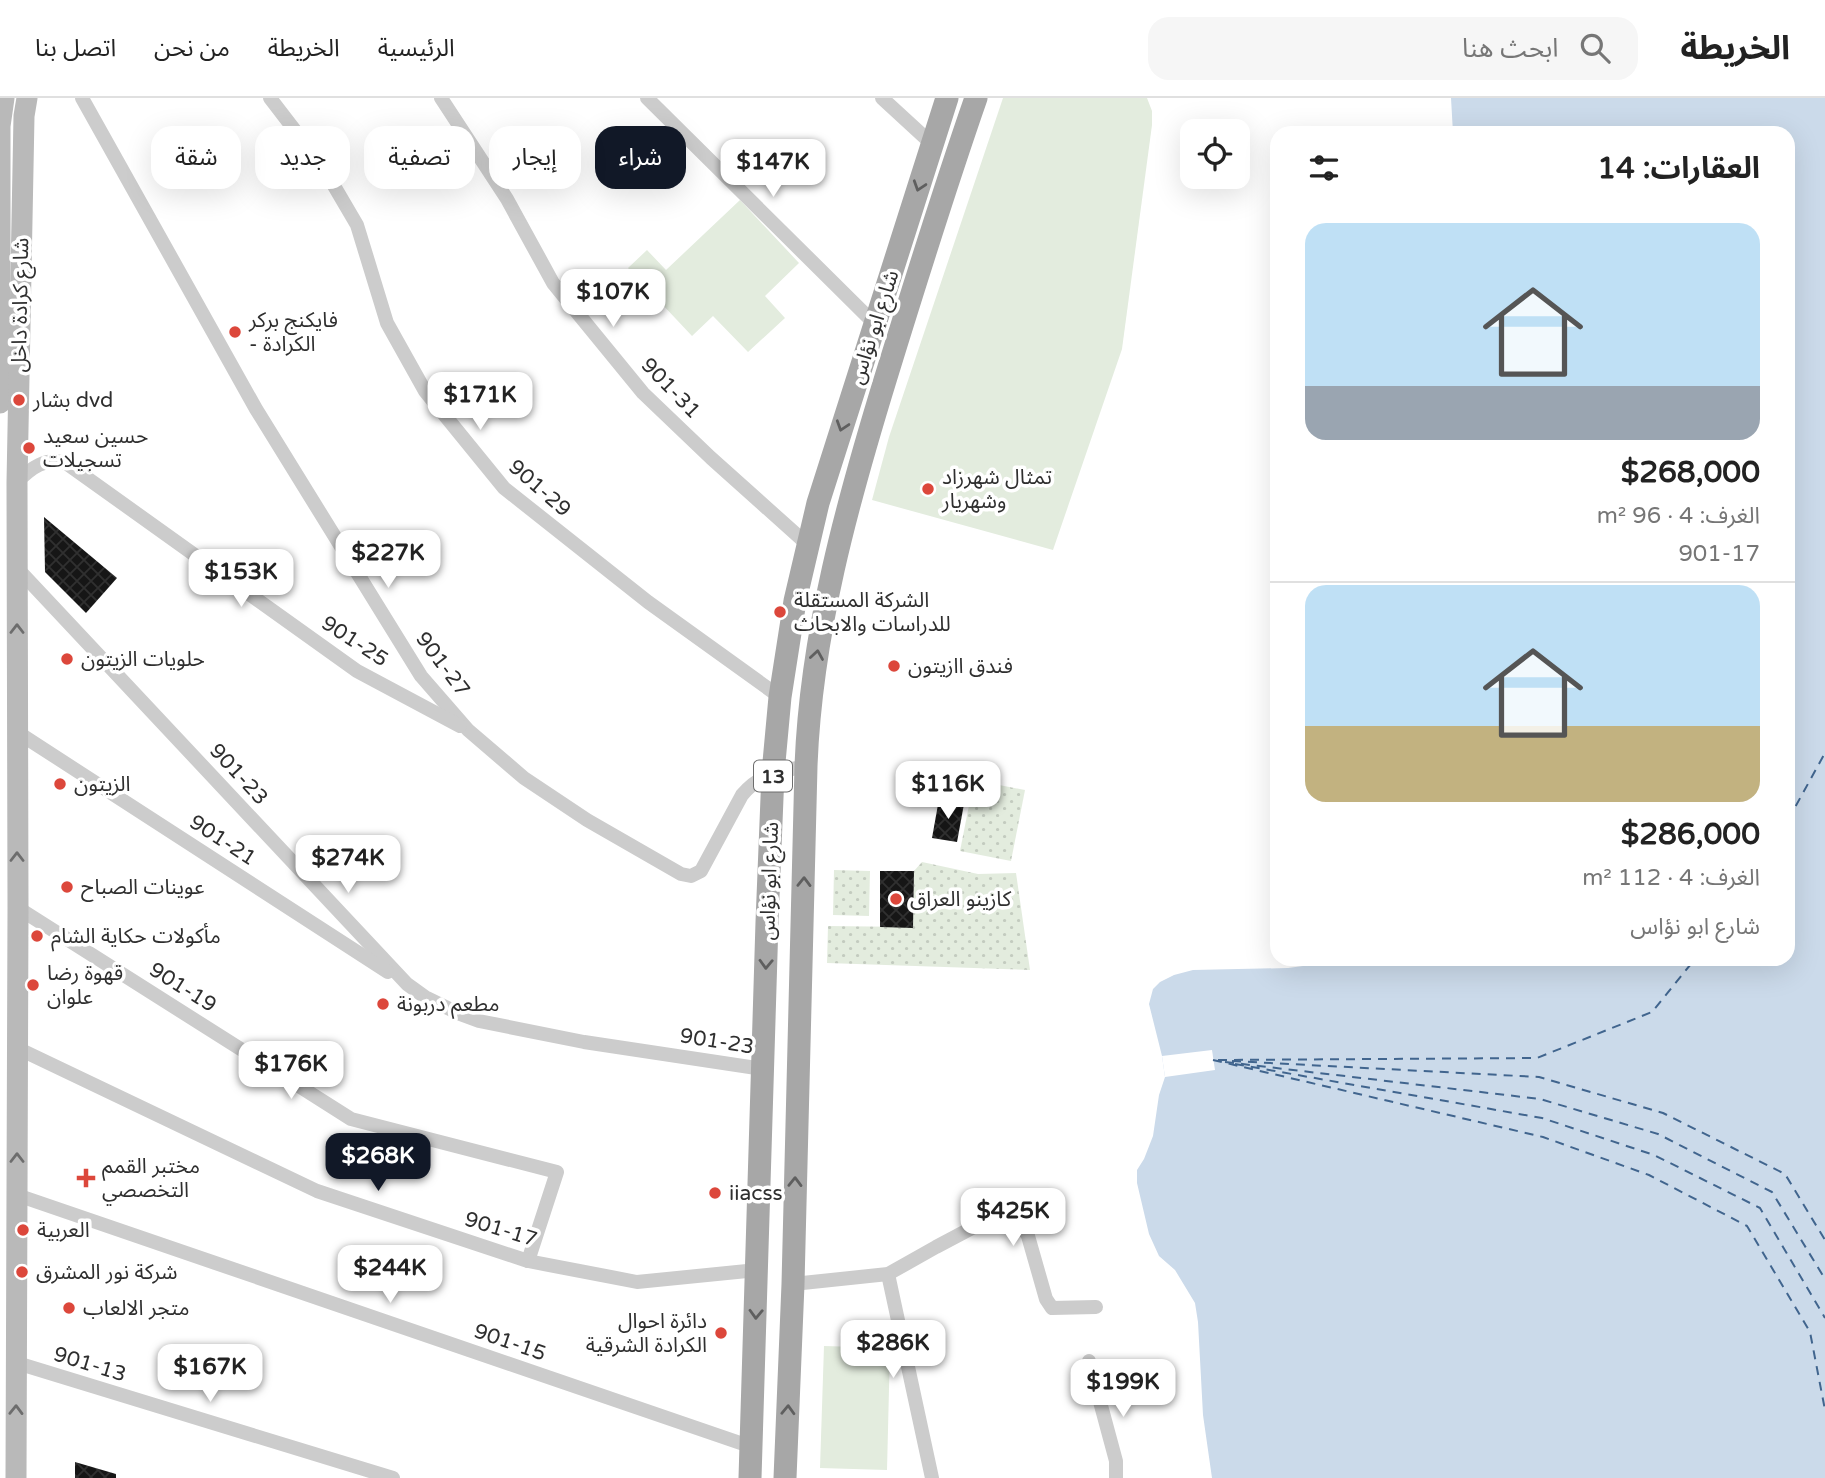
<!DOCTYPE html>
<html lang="ar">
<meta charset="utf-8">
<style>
:root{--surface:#fff;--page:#f6f6f6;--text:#222;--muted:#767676;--line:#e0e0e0;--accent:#111827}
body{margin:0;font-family:"Varela Round","Noto Sans Arabic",sans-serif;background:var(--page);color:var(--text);direction:rtl;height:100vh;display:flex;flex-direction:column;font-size:26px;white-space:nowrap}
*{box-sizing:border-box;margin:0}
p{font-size:23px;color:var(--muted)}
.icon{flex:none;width:38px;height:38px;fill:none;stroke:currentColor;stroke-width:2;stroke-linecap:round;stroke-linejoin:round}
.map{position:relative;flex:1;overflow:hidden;direction:ltr}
.drawer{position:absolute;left:1270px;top:28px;width:525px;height:840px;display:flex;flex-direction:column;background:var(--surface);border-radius:21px;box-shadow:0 7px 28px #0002;direction:rtl}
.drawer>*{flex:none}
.hud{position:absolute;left:21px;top:28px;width:665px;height:63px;direction:rtl;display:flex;gap:14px}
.fabs{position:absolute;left:1180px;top:21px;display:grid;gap:14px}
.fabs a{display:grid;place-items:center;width:70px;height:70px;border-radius:14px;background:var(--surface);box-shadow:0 7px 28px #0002;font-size:35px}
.price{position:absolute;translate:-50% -60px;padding:0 16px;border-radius:14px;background:#fff;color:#222;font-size:23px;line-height:46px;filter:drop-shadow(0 2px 4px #0008)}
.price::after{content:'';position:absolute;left:50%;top:42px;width:21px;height:16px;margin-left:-10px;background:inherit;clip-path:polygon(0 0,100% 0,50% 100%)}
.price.on{background:var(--accent);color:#fff}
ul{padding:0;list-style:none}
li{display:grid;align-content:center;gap:14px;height:371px;padding:0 35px}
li+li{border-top:2px solid var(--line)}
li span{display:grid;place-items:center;height:217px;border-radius:21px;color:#555}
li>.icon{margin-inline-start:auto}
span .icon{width:126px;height:126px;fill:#fffc;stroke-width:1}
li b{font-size:30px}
h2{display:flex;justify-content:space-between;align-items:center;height:84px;padding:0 35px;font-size:30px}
.pill{padding:0 24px;border-radius:21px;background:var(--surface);box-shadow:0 7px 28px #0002;font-size:24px;line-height:63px}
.pill.on{background:var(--accent);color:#fff}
header{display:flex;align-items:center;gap:42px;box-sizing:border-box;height:98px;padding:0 35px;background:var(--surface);border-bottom:2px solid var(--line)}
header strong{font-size:33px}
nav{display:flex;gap:38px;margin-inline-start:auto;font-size:24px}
.search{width:490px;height:63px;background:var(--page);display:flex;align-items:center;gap:18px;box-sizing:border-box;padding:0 24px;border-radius:21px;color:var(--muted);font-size:26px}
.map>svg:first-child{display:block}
.grass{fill:url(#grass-dots)}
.park{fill:#e3ecde}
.water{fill:#cbdaea}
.pier{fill:#fff}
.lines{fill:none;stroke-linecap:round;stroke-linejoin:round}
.ferry{stroke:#41658e;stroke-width:2;stroke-dasharray:9 7;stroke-linecap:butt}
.building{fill:url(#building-cross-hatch)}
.street{stroke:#ccc;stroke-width:14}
.secondary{stroke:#b9b9b9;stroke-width:21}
.primary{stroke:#a7a7a7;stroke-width:23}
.oneway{stroke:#5f5f5f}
.oneway2{stroke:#6d6d6d}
.poi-dot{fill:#dc473b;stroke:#fff;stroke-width:2.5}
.labels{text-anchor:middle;stroke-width:7;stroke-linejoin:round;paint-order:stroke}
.shield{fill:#fff;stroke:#6d6d6d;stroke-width:2}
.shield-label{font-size:19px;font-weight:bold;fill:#2f2f2f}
.street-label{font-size:21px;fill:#2f2f2f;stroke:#fff}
.poi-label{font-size:21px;fill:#2f2f2f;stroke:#fff;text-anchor:start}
</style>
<header>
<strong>الخريطة</strong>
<div class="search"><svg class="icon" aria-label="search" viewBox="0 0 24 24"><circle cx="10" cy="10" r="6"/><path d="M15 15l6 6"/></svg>ابحث هنا</div>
<nav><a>الرئيسية</a><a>الخريطة</a><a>من نحن</a><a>اتصل بنا</a></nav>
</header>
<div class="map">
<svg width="1825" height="1380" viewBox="0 0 1825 1380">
<defs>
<pattern id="grass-dots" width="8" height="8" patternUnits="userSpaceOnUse" patternTransform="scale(1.75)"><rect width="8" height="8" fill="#e3ecde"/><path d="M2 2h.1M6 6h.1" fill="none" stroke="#c3cbbf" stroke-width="1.8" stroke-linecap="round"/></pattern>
<pattern id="building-cross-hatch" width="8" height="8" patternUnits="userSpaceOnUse" patternTransform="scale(1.75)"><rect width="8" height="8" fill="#161616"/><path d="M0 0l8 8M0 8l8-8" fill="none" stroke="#303030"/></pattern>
</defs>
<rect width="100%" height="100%" fill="#fff"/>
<g class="grass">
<polygon points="974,682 1025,692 1011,763 960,753"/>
<polygon points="922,764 978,776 1016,775 1030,872 827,865 828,828 913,829 914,773"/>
<polygon points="834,772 870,773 869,818 833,817"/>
</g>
<g class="park">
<polygon points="1003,0 1147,0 1152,13 1152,27 1122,251 1053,452 872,402 889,339"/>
<polygon points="740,102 799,165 765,198 785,220 748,254 713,218 692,238 628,170 647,152 666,172"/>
<polygon points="824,1248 890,1250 887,1372 820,1370"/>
</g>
<polygon class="water" points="1451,0 1825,0 1825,1380 1212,1380 1203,1317 1198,1224 1195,1205 1175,1172 1159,1158 1149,1136 1137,1085 1137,1072 1144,1061 1153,1038 1159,997 1165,979 1162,958 1149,906 1153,891 1160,884 1174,877 1193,872 1288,870 1318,866 1334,861 1788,861 1788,35 1453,35"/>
<polygon class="pier" points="1212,952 1215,972 1165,979 1162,958"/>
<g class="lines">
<g class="ferry">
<polyline points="1788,722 1825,655"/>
<polyline points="1213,962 1543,1039 1649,1077 1747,1128 1810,1234 1825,1312"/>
<polyline points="1218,962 1537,960 1652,914 1695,861"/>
<polyline points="1232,963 1539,979 1663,1015 1785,1076 1825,1142"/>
<polyline points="1225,964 1540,1001 1658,1036 1772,1094 1825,1181"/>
<polyline points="1235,966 1542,1020 1654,1057 1760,1110 1825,1220"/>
</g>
</g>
<g class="building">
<polygon points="44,419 117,480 86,515 45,474"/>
<polygon points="939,701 964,706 957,744 932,740"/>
<polygon points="880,773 914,773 913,830 880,829"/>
<polygon points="75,1364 116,1376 116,1380 75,1380"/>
</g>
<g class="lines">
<g class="street">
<path d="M82 0 256 311 421 578 468 632 524 680 587 722 681 776 691 778 701 773 742 697C760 675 780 674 806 668"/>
<polyline points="270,0 323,69 357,127 387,225 425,293 504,390 648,504 780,599"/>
<polyline points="441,0 507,101 553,185 643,295 711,360 807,446"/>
<polyline points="647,0 875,226"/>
<polyline points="882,0 932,46"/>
<path d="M17 384C31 370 45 359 66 365L357 573 460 628"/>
<polyline points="17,470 407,886 425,899 460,916 479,923 584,944 763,971"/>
<polyline points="17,634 388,874"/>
<polyline points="18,810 351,1021 557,1074 528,1163"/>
<polyline points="17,950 317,1093 528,1163 637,1184 757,1172"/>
<polyline points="17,1097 752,1349"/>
<polyline points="888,1176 932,1380"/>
<polyline points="793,1186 888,1176 936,1149 987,1122 1011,1121 1019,1124 1028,1138 1046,1201 1052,1210 1096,1209"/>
<polyline points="1089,1263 1116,1363 1116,1380"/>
<polyline points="17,1265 393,1380"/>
</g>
<g class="secondary">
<polyline points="0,305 0,28 4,0"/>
<polyline points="16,1380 18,810 17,384 24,18 27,0"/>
</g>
<g class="primary">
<polyline points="750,1380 767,824 773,675 780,599 795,503 818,405 947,0"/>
<path d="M785 1380 793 1186 806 668C811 535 847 406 886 279 915 185 944 92 976 0"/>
</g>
</g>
<defs><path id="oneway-chevron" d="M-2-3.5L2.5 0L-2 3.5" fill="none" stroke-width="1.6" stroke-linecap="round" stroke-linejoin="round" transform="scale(1.75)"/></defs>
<g class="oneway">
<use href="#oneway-chevron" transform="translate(919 88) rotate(108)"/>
<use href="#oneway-chevron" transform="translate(842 328) rotate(108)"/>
<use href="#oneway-chevron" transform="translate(817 557) rotate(-81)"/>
<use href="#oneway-chevron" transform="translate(804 784) rotate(-89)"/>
<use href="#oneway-chevron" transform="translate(766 866) rotate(92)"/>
<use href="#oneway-chevron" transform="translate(795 1084) rotate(-89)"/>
<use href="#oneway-chevron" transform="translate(756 1216) rotate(92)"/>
<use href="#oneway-chevron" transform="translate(788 1312) rotate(-88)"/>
</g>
<g class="oneway2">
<use href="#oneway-chevron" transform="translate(17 531) rotate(-90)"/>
<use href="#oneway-chevron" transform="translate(17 759) rotate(-90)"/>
<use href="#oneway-chevron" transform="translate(17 1060) rotate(-90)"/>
<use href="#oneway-chevron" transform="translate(16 1312) rotate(-89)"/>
</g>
<g class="poi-dot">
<circle cx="235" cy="234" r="7"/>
<circle cx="19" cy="302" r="7"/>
<circle cx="29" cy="350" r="7"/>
<circle cx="928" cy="391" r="7"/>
<circle cx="780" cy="514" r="7"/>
<circle cx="67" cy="561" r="7"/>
<circle cx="894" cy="568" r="7"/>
<circle cx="60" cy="686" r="7"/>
<circle cx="67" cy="789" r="7"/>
<circle cx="896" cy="801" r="7"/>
<circle cx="37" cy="838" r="7"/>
<circle cx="33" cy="887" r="7"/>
<circle cx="383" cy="906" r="7"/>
<path d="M82.5 1069.5h7v7h7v7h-7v7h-7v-7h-7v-7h7z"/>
<circle cx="715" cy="1095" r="7"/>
<circle cx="23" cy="1132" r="7"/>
<circle cx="22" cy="1174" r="7"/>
<circle cx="69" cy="1210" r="7"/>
<circle cx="721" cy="1235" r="7"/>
</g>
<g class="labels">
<rect class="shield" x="754" y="662.5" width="38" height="31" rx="5"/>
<g class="shield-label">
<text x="773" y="685">13</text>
</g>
<g class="street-label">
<text transform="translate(20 207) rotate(-89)" y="7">شارع كرادة داخل</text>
<text transform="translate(874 229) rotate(-72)" y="7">شارع ابو نؤاس</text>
<text transform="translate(671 290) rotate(46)" y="7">901-31</text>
<text transform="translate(540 390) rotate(41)" y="7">901-29</text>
<text transform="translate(355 543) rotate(33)" y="7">901-25</text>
<text transform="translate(443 566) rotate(53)" y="7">901-27</text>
<text transform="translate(239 676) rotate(47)" y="7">901-23</text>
<text transform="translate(223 742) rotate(33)" y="7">901-21</text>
<text transform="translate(769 783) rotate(-88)" y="7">شارع ابو نؤاس</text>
<text transform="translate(183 889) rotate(32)" y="7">901-19</text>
<text transform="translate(717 943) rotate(9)" y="7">901-23</text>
<text transform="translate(501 1131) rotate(17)" y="7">901-17</text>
<text transform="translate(510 1244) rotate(19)" y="7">901-15</text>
<text transform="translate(90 1266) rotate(17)" y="7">901-13</text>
</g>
<g class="poi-label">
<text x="249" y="229">فايكنج بركر<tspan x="249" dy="24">- الكرادة</tspan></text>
<text x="33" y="309">بشار dvd</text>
<text x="43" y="345">حسين سعيد<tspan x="43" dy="24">تسجيلات</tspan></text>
<text x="942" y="386">تمثال شهرزاد<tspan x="942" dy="24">وشهريار</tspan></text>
<text x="794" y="509">الشركة المستقلة<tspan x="794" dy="24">للدراسات والابحاث</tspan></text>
<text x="81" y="568">حلويات الزيتون</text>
<text x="908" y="575">فندق اازيتون</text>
<text x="74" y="693">الزيتون</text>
<text x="81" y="796">عوينات الصباح</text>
<text x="910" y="808">كازينو العراق</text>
<text x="51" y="845">مأكولات حكاية الشام</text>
<text x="47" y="882">قهوة رضا<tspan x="47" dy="24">علوان</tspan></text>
<text x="397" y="913">مطعم دربونة</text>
<text x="102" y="1075">مختبر القمم<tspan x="102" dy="24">التخصصي</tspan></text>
<text x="729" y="1102">iiacss</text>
<text x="37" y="1139">العربية</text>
<text x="36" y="1181">شركة نور المشرق</text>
<text x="83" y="1217">متجر الالعاب</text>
<text x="707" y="1230" text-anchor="end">دائرة احوال<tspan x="707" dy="24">الكرادة الشرقية</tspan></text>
</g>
</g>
</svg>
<div class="fabs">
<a><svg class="icon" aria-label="locate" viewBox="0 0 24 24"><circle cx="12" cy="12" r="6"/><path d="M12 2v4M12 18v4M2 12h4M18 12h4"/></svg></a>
</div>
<b class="price" style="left:773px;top:101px">$147K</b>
<b class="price" style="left:613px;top:231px">$107K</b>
<b class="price" style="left:480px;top:334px">$171K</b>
<b class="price" style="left:388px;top:492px">$227K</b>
<b class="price" style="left:241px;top:511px">$153K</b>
<b class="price" style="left:948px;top:723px">$116K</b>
<b class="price" style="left:348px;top:797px">$274K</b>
<b class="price" style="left:291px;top:1003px">$176K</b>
<b class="price on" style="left:378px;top:1095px">$268K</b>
<b class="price" style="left:1013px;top:1150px">$425K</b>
<b class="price" style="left:390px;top:1207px">$244K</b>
<b class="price" style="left:893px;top:1282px">$286K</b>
<b class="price" style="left:210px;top:1306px">$167K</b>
<b class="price" style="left:1123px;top:1321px">$199K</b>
<div class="hud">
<a class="pill on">شراء</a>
<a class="pill">إيجار</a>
<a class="pill">تصفية</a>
<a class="pill">جديد</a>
<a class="pill">شقة</a>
</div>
<section class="drawer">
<h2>العقارات: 14<svg class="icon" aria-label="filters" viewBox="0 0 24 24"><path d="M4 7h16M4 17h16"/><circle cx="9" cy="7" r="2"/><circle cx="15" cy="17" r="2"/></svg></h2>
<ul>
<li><span style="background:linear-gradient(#bfe0f5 75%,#9aa5b1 0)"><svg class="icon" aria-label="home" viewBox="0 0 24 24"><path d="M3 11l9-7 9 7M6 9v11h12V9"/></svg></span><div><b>$268,000</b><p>الغرف: 4 · 96 m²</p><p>901-17</p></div></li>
<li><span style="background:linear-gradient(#bfe0f5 65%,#c2b280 0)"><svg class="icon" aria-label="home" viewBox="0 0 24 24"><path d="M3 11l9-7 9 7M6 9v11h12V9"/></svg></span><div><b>$286,000</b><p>الغرف: 4 · 112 m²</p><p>شارع ابو نؤاس</p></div></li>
</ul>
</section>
</div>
